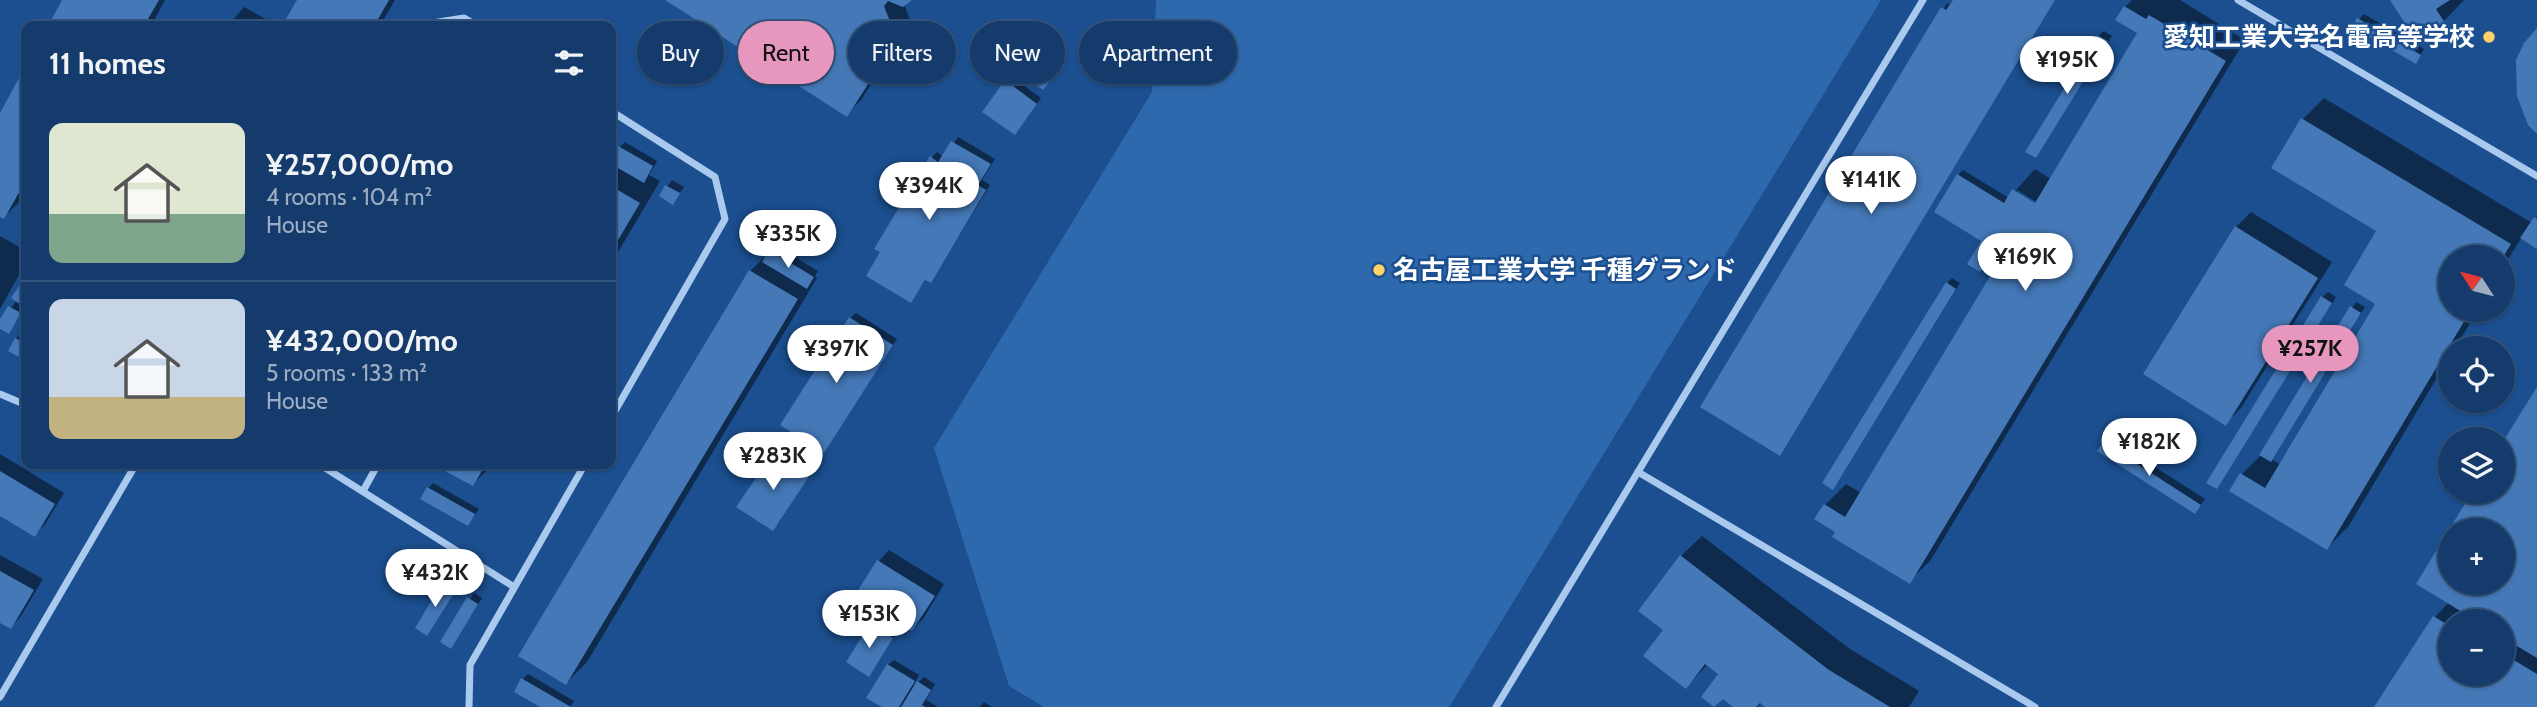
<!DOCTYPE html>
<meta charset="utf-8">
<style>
:root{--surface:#143b6b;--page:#1d4271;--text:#f1f3f6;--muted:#9dadc1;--line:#33557e;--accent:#e797bd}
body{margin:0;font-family:Cabin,"Noto Sans JP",sans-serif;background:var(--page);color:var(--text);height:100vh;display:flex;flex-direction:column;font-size:26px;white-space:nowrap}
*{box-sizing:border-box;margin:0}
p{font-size:23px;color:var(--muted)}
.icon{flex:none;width:38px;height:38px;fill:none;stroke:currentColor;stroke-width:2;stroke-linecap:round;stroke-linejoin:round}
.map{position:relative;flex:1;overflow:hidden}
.sheet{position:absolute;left:21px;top:21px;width:595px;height:448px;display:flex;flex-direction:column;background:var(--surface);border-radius:14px;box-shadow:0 2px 5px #0004,0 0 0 2px var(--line)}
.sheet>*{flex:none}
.top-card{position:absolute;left:637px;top:21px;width:665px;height:63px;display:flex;gap:14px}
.needle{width:46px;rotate:306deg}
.buttons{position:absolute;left:2438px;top:245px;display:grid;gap:14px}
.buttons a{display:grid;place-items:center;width:77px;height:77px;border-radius:50%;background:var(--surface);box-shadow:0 2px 5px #0004,0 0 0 2px var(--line);font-size:35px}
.price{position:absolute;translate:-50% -60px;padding:0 16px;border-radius:24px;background:#fff;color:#222;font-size:23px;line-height:46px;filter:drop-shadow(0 2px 4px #0008)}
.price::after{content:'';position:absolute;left:50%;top:42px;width:21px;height:16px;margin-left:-10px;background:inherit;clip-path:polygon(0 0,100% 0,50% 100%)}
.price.on{background:var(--accent);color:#111}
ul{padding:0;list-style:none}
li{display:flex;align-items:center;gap:21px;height:175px;padding:0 28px}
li+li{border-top:2px solid var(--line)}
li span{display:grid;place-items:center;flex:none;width:196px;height:140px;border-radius:14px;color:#555}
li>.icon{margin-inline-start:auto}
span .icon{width:84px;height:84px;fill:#fffc;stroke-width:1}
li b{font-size:30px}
h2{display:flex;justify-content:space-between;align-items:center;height:84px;padding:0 28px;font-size:30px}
.pill{padding:0 24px;border-radius:32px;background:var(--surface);box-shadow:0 2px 5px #0004,0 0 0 2px var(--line);font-size:24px;line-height:63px}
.pill.on{background:var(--accent);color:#111}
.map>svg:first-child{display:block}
.green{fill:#2e69ad}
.shadow{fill:#0007;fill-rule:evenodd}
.building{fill:#4478b7;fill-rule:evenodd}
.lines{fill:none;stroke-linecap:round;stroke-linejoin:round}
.street{stroke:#a9c9ee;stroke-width:7}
.poi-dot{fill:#ffd166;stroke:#1b4f8f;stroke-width:2.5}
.labels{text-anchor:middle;stroke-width:5;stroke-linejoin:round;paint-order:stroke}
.poi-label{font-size:26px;font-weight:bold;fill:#fff;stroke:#1b4f8f;text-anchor:end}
</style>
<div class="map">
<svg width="2537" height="707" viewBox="0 0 2537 707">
<rect width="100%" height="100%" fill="#1b4f8f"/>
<polygon class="green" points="1156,0 1881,0 1449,707 1044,707 1009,686 934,448 1152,92"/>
<g class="shadow">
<polygon points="64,0 165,0 151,26 50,26"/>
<polygon points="299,0 395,0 380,26 284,26"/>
<polygon points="669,0 909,0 904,4 911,23 861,100 846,115"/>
<polygon points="1955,0 2055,0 1780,453 1943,9 1948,3 1951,5"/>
<path d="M2132 0H2180L2245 40 1930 561 1909 581 1838 531 1825 505 1846 484 1861 493 2003 257 1996 253 1980 270 1984 240 1958 175 1963 170 2009 198 2035 169 2051 179 2140 33 2125 7ZM2017 190 2043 206 2041 209 2017 194Z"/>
<polygon points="2392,0 2464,0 2444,21"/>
<polygon points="244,7 277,25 277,26 228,26"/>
<polygon points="2364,14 2424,49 2420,56 2415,62 2359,19"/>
<polygon points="2104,31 2112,36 2035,156 2098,36"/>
<polygon points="1039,36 1067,57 1043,88 1034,41"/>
<polygon points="26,69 26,191 22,199 4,217 0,215 0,116"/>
<polygon points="1011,76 1041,98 1020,128 1006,82"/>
<polygon points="2324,98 2532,223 2537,217 2537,247 2522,237 2502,269 2502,257 2450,257 2450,310 2478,310 2455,348 2450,348 2450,356 2348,527 2327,548 2241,475 2262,454 2356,302 2365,307 2271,459 2281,465 2377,303 2378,231 2273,168 2303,119"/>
<polygon points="958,137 995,159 982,180 990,185 935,275 927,278 911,300 932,157 937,152 944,157"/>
<polygon points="625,142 657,161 649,175 660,181 611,264 611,173 618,166 620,147"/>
<polygon points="672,180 684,187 673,202 661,196"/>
<polygon points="2251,212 2332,262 2241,408 2226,423 2236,227"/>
<polygon points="0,236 26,251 26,262 0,309"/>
<polygon points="776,246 818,271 815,276 817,278 587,662 566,683 750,271"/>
<polygon points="1952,278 1960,283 1838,482 1947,283"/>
<polygon points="26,279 26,303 23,306 25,308 9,332 0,327 0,323 17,300 14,298"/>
<polygon points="2328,292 2336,297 2216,487 2322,297"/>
<polygon points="856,313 897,339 824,451 850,318"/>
<polygon points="26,322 26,359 10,350"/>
<path d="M2537 390V707H2376L2435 617 2449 602 2450 531V583H2502V530H2451L2474 492H2502ZM2450 621H2502V674H2450Z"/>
<polygon points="768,434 777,441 771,449 762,439"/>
<polygon points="2110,438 2205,499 2200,506 2195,512 2104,443"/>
<polygon points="779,449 813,471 778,524 774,454"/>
<polygon points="0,454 64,493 45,524 35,535 0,514"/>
<polygon points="436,464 493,464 473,484"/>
<polygon points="433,483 479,509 468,524 428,488"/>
<polygon points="1702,536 1850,649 1919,691 1909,707 1768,707 1762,702 1757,707 1736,707 1720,673 1708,664 1686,687 1665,629 1681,556"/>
<polygon points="412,549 435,564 416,593 406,554"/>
<polygon points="889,550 944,584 923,619 912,629 857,594 879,561"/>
<polygon points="0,555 43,579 21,616 11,627 0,621"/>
<polygon points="449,579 459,585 427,633 444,584"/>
<polygon points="474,593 482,598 451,647 442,641"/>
<polygon points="876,620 896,633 874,669 871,625"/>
<polygon points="894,660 919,675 912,688 924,677 935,684 926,700 938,707 885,707 888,665"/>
<polygon points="528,674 574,701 570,707 544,707 523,679"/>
<polygon points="984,702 992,707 979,707"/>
</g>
<g class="building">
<polygon points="62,0 159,0 144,26 48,26"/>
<polygon points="297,0 389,0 374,26 282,26"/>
<polygon points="665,0 912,0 903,7 888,1 884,6 897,39 847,117"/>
<polygon points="1953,0 2055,0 1780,456 1700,407 1941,7 1946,10"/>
<polygon points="2390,0 2450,0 2436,9 2445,23 2423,37 2408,28"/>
<polygon points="2124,6 2146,19 2149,15 2226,61 1910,584 1832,537 1835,532 1814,519 1824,504 1845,517 2001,258 1992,253 1980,272 1967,264 1981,241 1934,212 1957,174 2004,203 2012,189 2035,203 2137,33 2115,20"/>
<polygon points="2357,18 2421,55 2416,64 2352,27"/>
<polygon points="2537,28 2537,134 2528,125 2517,96 2516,60 2524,43"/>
<polygon points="2097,35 2108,41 2036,158 2025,152"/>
<polygon points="1032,40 1063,63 1043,90 1012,68"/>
<polygon points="26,65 26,192 21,189 4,219 0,217 0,113"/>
<polygon points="1005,80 1037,104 1015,135 982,112"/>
<polygon points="2301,118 2511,244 2503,257 2450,257 2450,310 2471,310 2327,550 2229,491 2240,473 2265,488 2375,304 2344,285 2376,231 2271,168"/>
<polygon points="951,141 991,164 978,185 986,190 931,283 925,280 911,303 866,276 880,252 874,249 930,156 938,162"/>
<polygon points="618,146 653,166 644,183 611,164 611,159"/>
<polygon points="665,185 680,193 673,205 659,196"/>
<polygon points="611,186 640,203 611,252"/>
<polygon points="2534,217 2537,219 2537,249 2520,238"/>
<polygon points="2235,226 2318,278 2226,426 2143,374"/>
<polygon points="769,250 814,277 807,289 762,262"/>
<polygon points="749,270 798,299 566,685 518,656"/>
<polygon points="26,276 26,304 24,307 11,298"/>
<polygon points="1946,282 1956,289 1833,490 1822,483"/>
<polygon points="2321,296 2332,303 2217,489 2206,483"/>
<polygon points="8,306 21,313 9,334 0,329 0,319"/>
<polygon points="2350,306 2361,313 2271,462 2259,455"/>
<polygon points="849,317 893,345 824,453 780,425"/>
<polygon points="15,338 26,344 26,361 8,351"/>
<path d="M2537 387V658L2502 637V621H2477L2416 584 2472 492H2502V443ZM2450 530H2502V583H2450Z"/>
<polygon points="761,438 773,447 766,456 755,448"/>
<polygon points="2103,442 2201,505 2195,514 2097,451"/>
<polygon points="773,453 809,477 773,531 736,507"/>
<polygon points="432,464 486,464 473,486"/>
<polygon points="0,471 55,504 35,537 0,516"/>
<polygon points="427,487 475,514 468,526 420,499"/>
<polygon points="405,553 431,570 416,596 389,579"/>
<polygon points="1680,555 1829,670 1890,707 1765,707 1760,703 1756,707 1733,707 1723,699 1714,707 1701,697 1718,674 1705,664 1686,689 1643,656 1663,630 1638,611"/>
<polygon points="877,560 935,596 912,631 855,595"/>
<polygon points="0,571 34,590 11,629 0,623"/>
<polygon points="442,583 456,590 427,636 415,628"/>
<polygon points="467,597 478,604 451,649 440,642"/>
<polygon points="2433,616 2450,626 2450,674 2502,674 2502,653 2537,674 2537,707 2374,707"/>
<polygon points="870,624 893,638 869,677 846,662"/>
<polygon points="887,664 915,681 899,707 882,707 866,698"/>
<polygon points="521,678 571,707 540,707 514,692"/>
<polygon points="917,681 931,690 922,705 925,707 901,707"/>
</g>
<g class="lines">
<g class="street">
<polyline points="2238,0 2537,176"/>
<polyline points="424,26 426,24 464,18 478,26"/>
<polyline points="611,111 715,177 725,219 611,418"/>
<polyline points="0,394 26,405"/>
<polyline points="319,464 514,587"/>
<polyline points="1638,472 2035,707"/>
<polyline points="363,491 378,464"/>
<polyline points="0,697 136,464"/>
<polyline points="469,707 470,665 585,464"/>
<polyline points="1496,707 1923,0"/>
</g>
</g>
<g class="poi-dot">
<circle cx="2489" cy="37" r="7"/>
<circle cx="1379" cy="270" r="7"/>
</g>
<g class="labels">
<g class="poi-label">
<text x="2475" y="46">愛知工業大学名電高等学校</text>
<text x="1393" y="279" text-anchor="start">名古屋工業大学 千種グランド</text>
</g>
</g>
</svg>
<div class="buttons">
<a><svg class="needle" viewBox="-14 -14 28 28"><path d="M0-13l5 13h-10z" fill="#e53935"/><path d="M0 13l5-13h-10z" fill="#9dadc1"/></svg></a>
<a><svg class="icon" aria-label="locate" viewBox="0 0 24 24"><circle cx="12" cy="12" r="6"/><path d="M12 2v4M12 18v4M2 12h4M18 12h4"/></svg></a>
<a><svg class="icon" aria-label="layers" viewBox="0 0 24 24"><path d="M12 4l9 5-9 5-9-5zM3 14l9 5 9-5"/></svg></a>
<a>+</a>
<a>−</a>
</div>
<b class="price" style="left:2067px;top:96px">¥195K</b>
<b class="price" style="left:1871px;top:216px">¥141K</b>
<b class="price" style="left:929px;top:222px">¥394K</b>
<b class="price" style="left:788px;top:270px">¥335K</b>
<b class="price" style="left:2025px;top:293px">¥169K</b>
<b class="price" style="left:836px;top:385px">¥397K</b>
<b class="price on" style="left:2310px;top:385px">¥257K</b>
<b class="price" style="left:2149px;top:478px">¥182K</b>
<b class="price" style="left:773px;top:492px">¥283K</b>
<b class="price" style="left:435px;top:609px">¥432K</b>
<b class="price" style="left:869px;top:650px">¥153K</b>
<div class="top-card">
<a class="pill">Buy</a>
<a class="pill on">Rent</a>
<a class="pill">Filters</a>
<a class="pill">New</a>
<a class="pill">Apartment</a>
</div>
<section class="sheet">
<h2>11 homes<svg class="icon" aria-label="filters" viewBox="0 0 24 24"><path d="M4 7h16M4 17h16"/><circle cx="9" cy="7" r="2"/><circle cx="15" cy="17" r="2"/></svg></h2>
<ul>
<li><span style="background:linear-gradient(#dfe7d0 65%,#7fa58c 0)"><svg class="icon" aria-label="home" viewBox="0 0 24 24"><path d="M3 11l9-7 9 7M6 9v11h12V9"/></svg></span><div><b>¥257,000/mo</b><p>4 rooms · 104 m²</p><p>House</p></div></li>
<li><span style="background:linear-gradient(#c9d6e8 70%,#c2b280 0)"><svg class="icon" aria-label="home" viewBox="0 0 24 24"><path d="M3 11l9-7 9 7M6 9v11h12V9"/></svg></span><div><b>¥432,000/mo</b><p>5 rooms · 133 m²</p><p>House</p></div></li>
</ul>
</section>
</div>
